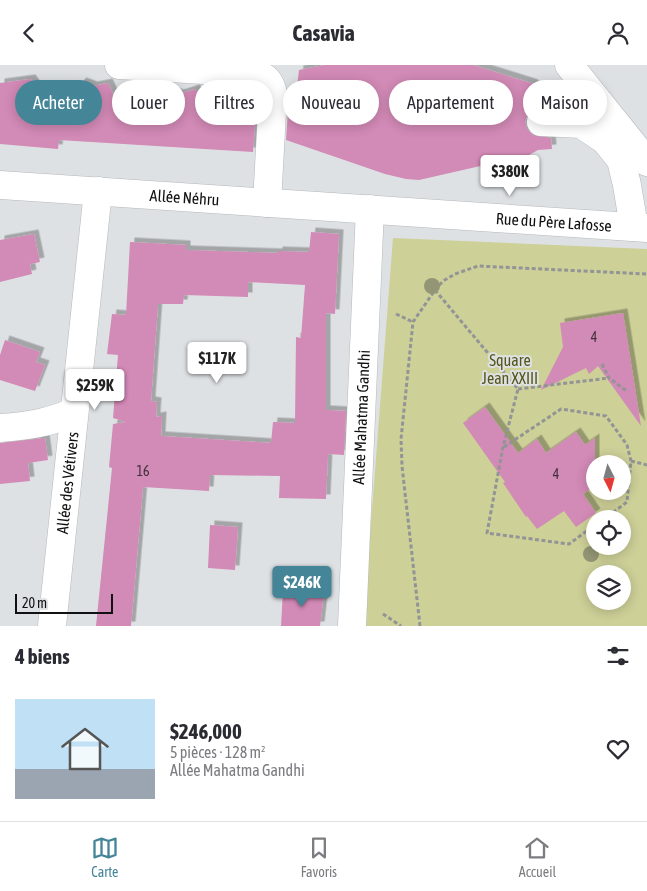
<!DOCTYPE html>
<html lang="fr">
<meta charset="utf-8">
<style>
:root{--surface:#fff;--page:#f2f2f3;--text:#2b2b33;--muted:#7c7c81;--line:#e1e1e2;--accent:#458598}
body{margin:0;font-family:"Asap Condensed",sans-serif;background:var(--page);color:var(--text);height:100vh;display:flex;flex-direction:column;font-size:19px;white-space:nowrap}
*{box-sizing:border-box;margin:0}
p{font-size:16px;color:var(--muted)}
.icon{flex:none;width:28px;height:28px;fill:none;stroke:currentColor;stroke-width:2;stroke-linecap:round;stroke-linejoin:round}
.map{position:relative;height:561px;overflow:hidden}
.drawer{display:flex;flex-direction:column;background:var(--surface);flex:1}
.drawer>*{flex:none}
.banner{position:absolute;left:15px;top:15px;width:618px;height:45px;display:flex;gap:10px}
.needle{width:32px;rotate:174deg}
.controls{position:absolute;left:586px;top:390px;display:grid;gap:10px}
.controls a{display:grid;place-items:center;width:45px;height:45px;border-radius:50%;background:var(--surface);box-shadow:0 2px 12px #0003;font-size:25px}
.scale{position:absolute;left:15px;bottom:12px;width:98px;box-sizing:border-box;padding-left:5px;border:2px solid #111112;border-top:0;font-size:14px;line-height:18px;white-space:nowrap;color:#111112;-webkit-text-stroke:4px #dee1e4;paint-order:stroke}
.price{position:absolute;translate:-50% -42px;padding:0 11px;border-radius:5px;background:#fff;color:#222;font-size:16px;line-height:32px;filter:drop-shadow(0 1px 2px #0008)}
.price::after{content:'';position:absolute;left:50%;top:30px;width:15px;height:11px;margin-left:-8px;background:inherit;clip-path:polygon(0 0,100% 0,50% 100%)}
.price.active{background:var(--accent);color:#fff}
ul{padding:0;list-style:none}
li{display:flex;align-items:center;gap:15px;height:125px;padding:0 15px}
li span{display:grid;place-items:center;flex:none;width:140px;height:100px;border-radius:0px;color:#555}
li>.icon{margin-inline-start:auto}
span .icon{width:60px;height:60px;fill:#fffc;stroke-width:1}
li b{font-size:21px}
h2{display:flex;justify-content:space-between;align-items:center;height:60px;padding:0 15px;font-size:21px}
.pill{padding:0 18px;border-radius:22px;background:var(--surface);box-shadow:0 2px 12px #0003;font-size:18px;line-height:45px}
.pill.active{background:var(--accent);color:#fff}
header{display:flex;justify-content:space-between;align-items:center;height:65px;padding:0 15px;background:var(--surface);font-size:22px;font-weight:700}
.dock{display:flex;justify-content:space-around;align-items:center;height:70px;border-top:1px solid var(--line);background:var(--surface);font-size:14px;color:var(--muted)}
.dock a{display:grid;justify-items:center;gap:2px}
.dock .active{color:var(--accent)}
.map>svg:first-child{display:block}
.green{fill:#cdd097;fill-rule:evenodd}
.building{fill:#d28ab6;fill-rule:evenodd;filter:url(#shadow)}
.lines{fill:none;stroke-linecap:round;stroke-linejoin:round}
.minor-casing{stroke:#b5b8ba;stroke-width:29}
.path{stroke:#929496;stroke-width:3;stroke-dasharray:4 2.5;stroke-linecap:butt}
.minor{stroke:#fff;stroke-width:28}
.tree{fill:#939574}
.labels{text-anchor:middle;stroke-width:4;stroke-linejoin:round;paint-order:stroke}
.number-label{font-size:14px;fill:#412f3b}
.street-label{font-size:16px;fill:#111112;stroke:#dee1e4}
.park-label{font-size:16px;fill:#555619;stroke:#dee1e4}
</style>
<header><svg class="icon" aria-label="back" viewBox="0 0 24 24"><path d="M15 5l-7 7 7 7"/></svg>Casavia<svg class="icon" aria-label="person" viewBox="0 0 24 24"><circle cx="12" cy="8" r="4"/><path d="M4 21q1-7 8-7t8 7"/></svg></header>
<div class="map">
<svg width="647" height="561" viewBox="0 0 647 561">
<defs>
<filter id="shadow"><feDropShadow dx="4.5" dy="-4.5" stdDeviation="0" flood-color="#0004"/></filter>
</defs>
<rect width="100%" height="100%" fill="#dee1e4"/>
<path class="green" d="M393 173 647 184V561H363ZM595 399H622V426H595ZM595 454H622V481H595ZM595 509H622V536H595Z"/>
<g class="building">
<polygon points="325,0 473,0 534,19 534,31 547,32 548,42 534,43 528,48 525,56 527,64 533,70 551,73 552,84 538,85 529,90 419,115 406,114 385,109 286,75 289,30 296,30 299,5"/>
<polygon points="31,14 54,46 82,17 93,21 108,18 125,54 158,21 179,29 195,24 221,56 247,26 257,31 253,87 59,75 58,84 0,79 0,18"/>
<path d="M311 167 339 169 335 249 326 248V345L346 346 344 390 328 389 326 434 279 433 280 411 210 410 209 426 143 422 131 561H96L112 403 109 402 113 359 126 357 113 353 118 290 107 289 112 249 126 250 130 177 186 180V185L278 188V186L309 187ZM248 217 305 220 301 273 296 272 295 358 273 357 271 378 161 371 162 351 156 352 157 337 151 336 158 239H183L184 230 248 232Z"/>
<polygon points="34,169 40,197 30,199 32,209 0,217 0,175"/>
<polygon points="623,248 641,361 598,301 589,309 586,303 541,325 563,282 560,258"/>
<polygon points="5,275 40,287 36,297 45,300 35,326 0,315 0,290"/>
<polygon points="485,342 518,388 537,374 546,388 576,367 585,380 595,373 595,421 583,429 596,448 576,462 564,446 537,464 527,451 526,452 503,418 505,417 463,358"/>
<polygon points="45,373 48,395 28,398 30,416 0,419 0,378"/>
<polygon points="210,460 238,462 235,505 208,503"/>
<polygon points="283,525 324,527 320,561 281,561"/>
</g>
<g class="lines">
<defs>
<g id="minor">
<path d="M119 0 255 8C266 12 271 17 273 29L267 138"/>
<polyline points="569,0 647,97"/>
<polyline points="541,57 581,59 605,75 621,95 627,120 634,162"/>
<path id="s1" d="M0 120 647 163"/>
<path d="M0 363C28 361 48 358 74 347"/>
<path id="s2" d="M52 561 98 126"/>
<path id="s3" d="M352 561 370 144"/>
</g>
</defs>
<use href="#minor" class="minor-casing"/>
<g class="path">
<polyline points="435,225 518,324 503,382 487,468 569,479 595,460"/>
<polyline points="396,249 413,257"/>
<polyline points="602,299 609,313 628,327"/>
<polyline points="518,324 609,313"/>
<polyline points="504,382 561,344 606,351 627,380 631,396 627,437 604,454"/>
<polyline points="631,396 647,400"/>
<polyline points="383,549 401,561"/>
<polyline points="420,561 402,401 401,374 413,257 435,225 443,216 455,209 478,201 647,209"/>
</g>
<use href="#minor" class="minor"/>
</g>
<g class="tree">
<circle cx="432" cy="221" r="8"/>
<circle cx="591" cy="489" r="8"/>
</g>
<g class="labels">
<g class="number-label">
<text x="594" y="277">4</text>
<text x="143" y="411">16</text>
<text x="556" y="414">4</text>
</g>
<g class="street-label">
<text dy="6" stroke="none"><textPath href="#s1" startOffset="185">Allée Néhru</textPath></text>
<text dy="6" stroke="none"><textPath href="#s1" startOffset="555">Rue du Père Lafosse</textPath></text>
<text dy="6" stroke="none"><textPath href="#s3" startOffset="209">Allée Mahatma Gandhi</textPath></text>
<text dy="6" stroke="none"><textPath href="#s2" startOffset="144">Allée des Vétivers</textPath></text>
</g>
<g class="park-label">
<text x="510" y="301">Square<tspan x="510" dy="18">Jean XXIII</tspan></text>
</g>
</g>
</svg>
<div class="controls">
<a><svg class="needle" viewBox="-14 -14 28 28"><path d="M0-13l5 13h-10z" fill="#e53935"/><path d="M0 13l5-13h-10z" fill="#7c7c81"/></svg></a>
<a><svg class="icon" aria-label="locate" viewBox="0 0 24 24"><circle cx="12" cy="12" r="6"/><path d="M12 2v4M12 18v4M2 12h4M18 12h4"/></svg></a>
<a><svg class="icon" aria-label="layers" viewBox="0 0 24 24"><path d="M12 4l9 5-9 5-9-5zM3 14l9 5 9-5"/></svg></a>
</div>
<div class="scale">20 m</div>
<b class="price" style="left:510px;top:132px">$380K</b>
<b class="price" style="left:217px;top:319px">$117K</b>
<b class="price" style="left:95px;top:346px">$259K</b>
<b class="price active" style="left:302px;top:543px">$246K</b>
<div class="banner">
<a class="pill active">Acheter</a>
<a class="pill">Louer</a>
<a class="pill">Filtres</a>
<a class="pill">Nouveau</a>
<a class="pill">Appartement</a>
<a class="pill">Maison</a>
</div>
</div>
<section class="drawer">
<h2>4 biens<svg class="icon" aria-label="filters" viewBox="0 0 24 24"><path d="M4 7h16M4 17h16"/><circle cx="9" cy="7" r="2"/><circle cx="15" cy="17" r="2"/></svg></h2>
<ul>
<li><span style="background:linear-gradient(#bfe0f5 70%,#9aa5b1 0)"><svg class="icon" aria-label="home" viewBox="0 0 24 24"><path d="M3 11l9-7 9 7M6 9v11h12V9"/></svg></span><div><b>$246,000</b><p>5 pièces · 128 m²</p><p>Allée Mahatma Gandhi</p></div><svg class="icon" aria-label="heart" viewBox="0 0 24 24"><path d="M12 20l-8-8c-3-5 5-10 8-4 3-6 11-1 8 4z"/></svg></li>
</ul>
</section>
<nav class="dock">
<a class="active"><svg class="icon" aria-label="map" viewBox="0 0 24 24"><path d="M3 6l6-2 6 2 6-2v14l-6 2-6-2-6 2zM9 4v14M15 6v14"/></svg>Carte</a>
<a><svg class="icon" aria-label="saved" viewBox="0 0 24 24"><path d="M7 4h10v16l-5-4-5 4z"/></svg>Favoris</a>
<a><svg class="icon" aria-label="home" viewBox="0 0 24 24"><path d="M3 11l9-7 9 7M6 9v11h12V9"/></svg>Accueil</a>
</nav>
